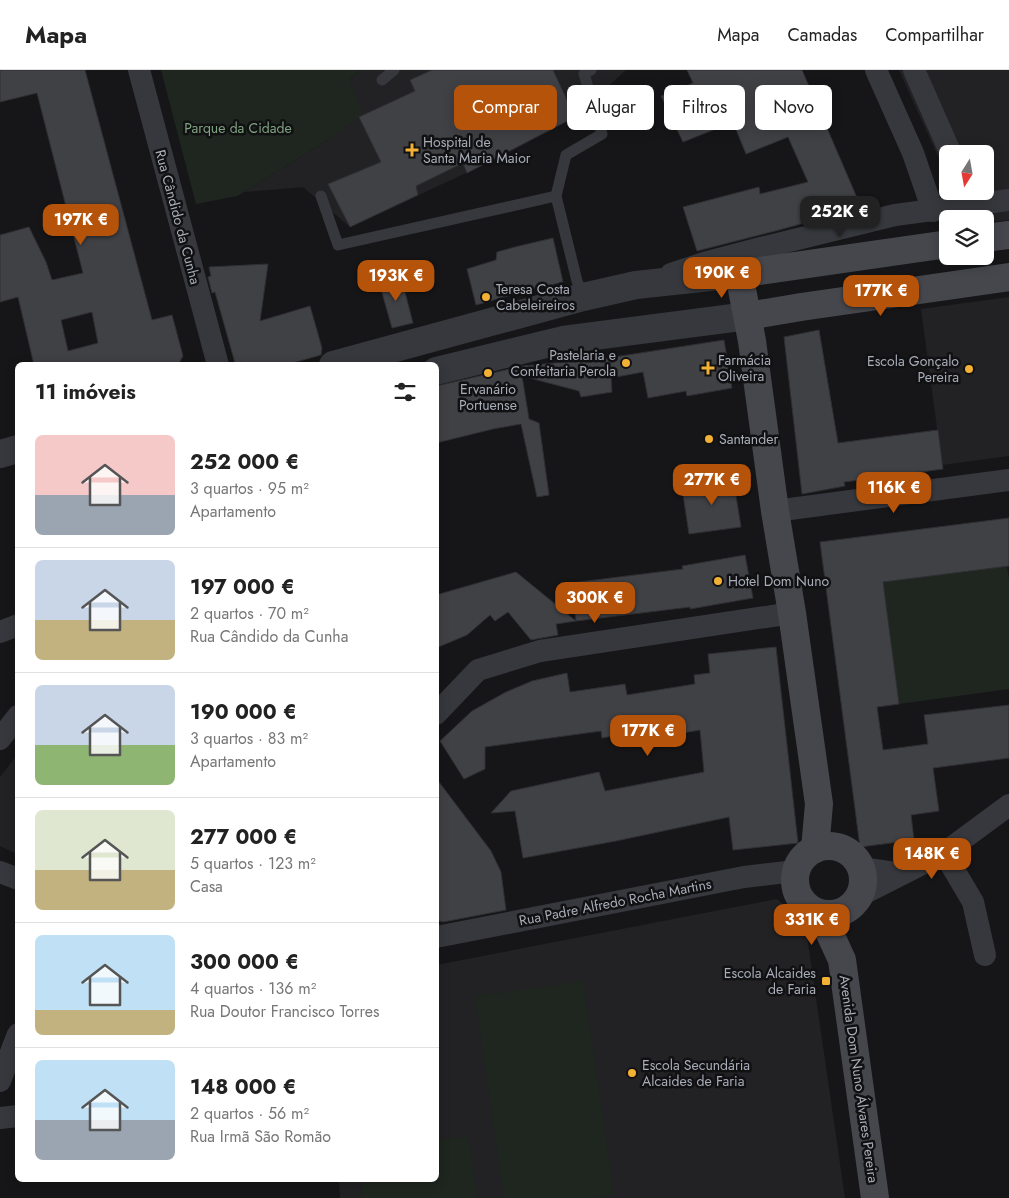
<!DOCTYPE html>
<html lang="pt">
<meta charset="utf-8">
<style>
:root{--surface:#fff;--page:#f6f6f6;--text:#222;--muted:#767676;--line:#e0e0e0;--accent:#b45309}
body{margin:0;font-family:Jost,sans-serif;background:var(--page);color:var(--text);height:100vh;display:flex;flex-direction:column;font-size:19px;white-space:nowrap}
*{box-sizing:border-box;margin:0}
p{font-size:16px;color:var(--muted)}
.icon{flex:none;width:28px;height:28px;fill:none;stroke:currentColor;stroke-width:2;stroke-linecap:round;stroke-linejoin:round}
.map{position:relative;flex:1;overflow:hidden}
.sheet{position:absolute;left:15px;top:292px;width:424px;height:820px;display:flex;flex-direction:column;background:var(--surface);border-radius:8px;box-shadow:0 2px 12px #0003}
.sheet>*{flex:none}
.top-card{position:absolute;left:454px;top:15px;width:475px;height:45px;display:flex;gap:10px}
.needle{width:32px;rotate:191deg}
.fabs{position:absolute;left:939px;top:75px;display:grid;gap:10px}
.fabs a{display:grid;place-items:center;width:55px;height:55px;border-radius:8px;background:var(--surface);box-shadow:0 2px 12px #0003;font-size:25px}
.price{position:absolute;translate:-50% -42px;padding:0 11px;border-radius:10px;background:var(--accent);color:#fff;font-size:16px;line-height:32px;filter:drop-shadow(0 1px 2px #0008)}
.price::after{content:'';position:absolute;left:50%;top:30px;width:15px;height:11px;margin-left:-8px;background:inherit;clip-path:polygon(0 0,100% 0,50% 100%)}
.price.active{background:#222;color:#fff}
ul{padding:0;list-style:none}
li{display:flex;align-items:center;gap:15px;height:125px;padding:0 20px}
li+li{border-top:1px solid var(--line)}
li span{display:grid;place-items:center;flex:none;width:140px;height:100px;border-radius:8px;color:#555}
li>.icon{margin-inline-start:auto}
span .icon{width:60px;height:60px;fill:#fffc;stroke-width:1}
li b{font-size:21px}
h2{display:flex;justify-content:space-between;align-items:center;height:60px;padding:0 20px;font-size:21px}
.pill{padding:0 18px;border-radius:8px;background:var(--surface);box-shadow:0 2px 12px #0003;font-size:18px;line-height:45px}
.pill.active{background:var(--accent);color:#fff}
header{display:flex;align-items:center;gap:30px;box-sizing:border-box;height:70px;padding:0 25px;background:var(--surface);border-bottom:1px solid var(--line)}
header strong{font-size:24px}
nav{display:flex;gap:28px;margin-inline-start:auto;font-size:18px}
.map>svg:first-child{display:block}
.built{fill:#222225}
.green{fill:#1e261f}
.building{fill:#404145;stroke:#303034;fill-rule:evenodd}
.lines{fill:none;stroke-linecap:round;stroke-linejoin:round}
.service{stroke:#37383d;stroke-width:11}
.minor{stroke:#37383d;stroke-width:22}
.tertiary{stroke:#37383d;stroke-width:28}
.secondary{stroke:#45474d;stroke-width:28}
.poi-dot{fill:#f2b134;stroke:#111113;stroke-width:2}
.labels{text-anchor:middle;stroke-width:5;stroke-linejoin:round;paint-order:stroke}
.park-label{font-size:14px;fill:#7fa381;stroke:#111113}
.poi-label{font-size:14px;fill:#a8adb8;stroke:#111113;text-anchor:start}
.street-label{font-size:14px;fill:#a8adb8;stroke:#111113}
</style>
<header>
<strong>Mapa</strong>
<nav><a>Mapa</a><a>Camadas</a><a>Compartilhar</a></nav>
</header>
<div class="map">
<svg width="1009" height="1128" viewBox="0 0 1009 1128">
<rect width="100%" height="100%" fill="#161618"/>
<g class="built">
<polygon points="360,0 626,0 575,47 494,90 350,157 303,117 244,122 328,70 349,10"/>
<polygon points="899,0 1009,0 1009,150 985,153 985,149 955,149 949,121 985,121 985,84 948,84 947,114 945,102"/>
<polygon points="1009,227 1009,386 942,395 921,239"/>
<polygon points="17,685 17,784 0,776 0,707"/>
<polygon points="777,829 805,852 845,1128 340,1128 339,1110 436,1110 436,895"/>
</g>
<g class="green">
<polygon points="161,0 360,0 349,10 363,44 328,70 244,122 237,126 196,134"/>
<polygon points="1007,496 1009,509 1009,619 899,634 883,512"/>
<polygon points="583,911 614,1125 589,1128 504,1128 475,926"/>
<polygon points="468,1066 477,1128 363,1128 361,1110 436,1110 436,1070"/>
</g>
<g class="building">
<path d="M0 0H85L152 250 172 245 183 286 178 295H34L18 227 0 232V165L29 157 46 192 52 210 83 203 37 23 0 32ZM92 242 98 273 68 281 61 250Z"/>
<polygon points="432,0 553,0 575,47 467,103 463,93 416,116 418,125 350,157 328,114 381,92 359,47 415,21 410,10"/>
<polygon points="687,0 802,0 861,137 779,160 697,181 683,137 759,117 760,124 808,112 788,67 746,84 733,52 683,72 661,26 693,13"/>
<polygon points="553,168 563,212 525,221 476,235 467,199 496,190 497,182 515,177"/>
<polygon points="268,194 260,251 310,236 322,278 321,285 285,295 245,295 242,292 235,293 215,222 212,223 208,207 211,206 209,197"/>
<polygon points="401,207 413,253 392,258 379,212"/>
<polygon points="819,260 838,373 938,360 943,399 844,412 845,416 802,424 784,267"/>
<polygon points="724,270 732,318 687,326 686,321 648,328 643,302 611,308 612,322 581,327 579,321 522,306 529,349 539,353 549,425 537,427 521,354 493,359 436,373 436,316 523,296 608,288"/>
<polygon points="733,407 741,457 689,464 682,418"/>
<polygon points="1009,448 1009,496 883,512 899,634 877,637 883,680 928,674 924,645 1009,635 1009,688 933,698 939,741 911,745 914,770 860,777 820,472"/>
<polygon points="745,485 753,528 690,539 690,537 576,551 571,513 683,499 682,496"/>
<polygon points="516,502 576,551 556,554 558,565 531,570 508,542 495,551 490,545 467,565 436,578 436,525"/>
<polygon points="776,577 798,773 733,780 729,747 616,771 523,788 515,741 491,743 511,721 599,702 605,721 704,702 700,660 653,668 652,659 602,668 601,661 485,677 485,699 464,709 440,671 472,641 506,622 532,611 567,603 570,622 625,614 627,625 695,614 694,605 710,603 708,584"/>
<polygon points="436,708 491,781 501,802 506,840 443,852 436,850"/>
</g>
<g class="lines">
<g class="service">
<polyline points="382,10 394,0"/>
<polyline points="321,126 338,175 556,126"/>
<polyline points="583,227 577,211 556,126 566,85 602,64 584,4 591,0"/>
</g>
<g class="minor">
<polyline points="139,0 218,295"/>
<polyline points="876,0 913,83 933,141"/>
<polyline points="914,0 951,84"/>
<polyline points="671,204 704,193 761,178 895,145 1009,130"/>
<polyline points="775,441 1009,410"/>
<polyline points="0,562 18,555"/>
<polyline points="436,644 478,600 540,581 792,543"/>
<polyline points="0,669 18,646"/>
<polyline points="944,783 973,832 985,885"/>
<polyline points="861,798 902,804"/>
<polyline points="0,802 18,809"/>
<polyline points="861,825 944,783 1009,735"/>
<polyline points="436,867 744,807 795,801"/>
<polyline points="0,1011 18,964"/>
<polyline points="0,1048 18,1046"/>
</g>
<g class="tertiary">
<polyline points="333,295 583,227 636,215 739,204"/>
<polyline points="436,301 563,270 748,246"/>
<polyline points="0,384 18,379"/>
</g>
<g class="secondary">
<polyline points="985,168 1009,165"/>
<polyline points="748,246 801,237 1009,207"/>
<circle cx="829" cy="810" r="34"/>
<polyline points="815,779 819,734 792,543 775,441 752,271 739,204 948,174"/>
<polyline points="821,844 842,890 875,1128"/>
</g>
</g>
<g class="poi-dot">
<path d="M409.5 72.5h5v5h5v5h-5v5h-5v-5h-5v-5h5z"/>
<circle cx="486" cy="227" r="5"/>
<circle cx="626" cy="293" r="5"/>
<path d="M705.5 290.5h5v5h5v5h-5v5h-5v-5h-5v-5h5z"/>
<circle cx="969" cy="299" r="5"/>
<circle cx="488" cy="303" r="5"/>
<circle cx="709" cy="369" r="5"/>
<circle cx="718" cy="511" r="5"/>
<rect x="821" y="906" width="10" height="10" rx="2.5"/>
<circle cx="632" cy="1003" r="5"/>
</g>
<g class="labels">
<g class="park-label">
<text x="238" y="63">Parque da Cidade</text>
</g>
<g class="poi-label">
<text x="423" y="77">Hospital de<tspan x="423" dy="16">Santa Maria Maior</tspan></text>
<text x="496" y="224">Teresa Costa<tspan x="496" dy="16">Cabeleireiros</tspan></text>
<text x="616" y="290" text-anchor="end">Pastelaria e<tspan x="616" dy="16">Confeitaria Perola</tspan></text>
<text x="718" y="295">Farmácia<tspan x="718" dy="16">Oliveira</tspan></text>
<text x="959" y="296" text-anchor="end">Escola Gonçalo<tspan x="959" dy="16">Pereira</tspan></text>
<text x="488" y="324" text-anchor="middle">Ervanário<tspan x="488" dy="16">Portuense</tspan></text>
<text x="719" y="374">Santander</text>
<text x="728" y="516">Hotel Dom Nuno</text>
<text x="816" y="908" text-anchor="end">Escola Alcaides<tspan x="816" dy="16">de Faria</tspan></text>
<text x="642" y="1000">Escola Secundária<tspan x="642" dy="16">Alcaides de Faria</tspan></text>
</g>
<g class="street-label">
<text transform="translate(178 147) rotate(75)" y="5">Rua Cândido da Cunha</text>
<text transform="translate(615 832) rotate(-11)" y="5">Rua Padre Alfredo Rocha Martins</text>
<text transform="translate(859 1009) rotate(82)" y="5">Avenida Dom Nuno Álvares Pereira</text>
</g>
</g>
</svg>
<div class="fabs">
<a><svg class="needle" viewBox="-14 -14 28 28"><path d="M0-13l5 13h-10z" fill="#e53935"/><path d="M0 13l5-13h-10z" fill="#767676"/></svg></a>
<a><svg class="icon" aria-label="layers" viewBox="0 0 24 24"><path d="M12 4l9 5-9 5-9-5zM3 14l9 5 9-5"/></svg></a>
</div>
<b class="price active" style="left:840px;top:168px">252K €</b>
<b class="price" style="left:81px;top:176px">197K €</b>
<b class="price" style="left:722px;top:229px">190K €</b>
<b class="price" style="left:396px;top:232px">193K €</b>
<b class="price" style="left:881px;top:247px">177K €</b>
<b class="price" style="left:712px;top:436px">277K €</b>
<b class="price" style="left:894px;top:444px">116K €</b>
<b class="price" style="left:595px;top:554px">300K €</b>
<b class="price" style="left:648px;top:687px">177K €</b>
<b class="price" style="left:932px;top:810px">148K €</b>
<b class="price" style="left:812px;top:876px">331K €</b>
<div class="top-card">
<a class="pill active">Comprar</a>
<a class="pill">Alugar</a>
<a class="pill">Filtros</a>
<a class="pill">Novo</a>
</div>
<section class="sheet">
<h2>11 imóveis<svg class="icon" aria-label="filters" viewBox="0 0 24 24"><path d="M4 7h16M4 17h16"/><circle cx="9" cy="7" r="2"/><circle cx="15" cy="17" r="2"/></svg></h2>
<ul>
<li><span style="background:linear-gradient(#f6c9c9 60%,#9aa5b1 0)"><svg class="icon" aria-label="home" viewBox="0 0 24 24"><path d="M3 11l9-7 9 7M6 9v11h12V9"/></svg></span><div><b>252 000 €</b><p>3 quartos · 95 m²</p><p>Apartamento</p></div></li>
<li><span style="background:linear-gradient(#c9d6e8 60%,#c2b280 0)"><svg class="icon" aria-label="home" viewBox="0 0 24 24"><path d="M3 11l9-7 9 7M6 9v11h12V9"/></svg></span><div><b>197 000 €</b><p>2 quartos · 70 m²</p><p>Rua Cândido da Cunha</p></div></li>
<li><span style="background:linear-gradient(#c9d6e8 60%,#8fb573 0)"><svg class="icon" aria-label="home" viewBox="0 0 24 24"><path d="M3 11l9-7 9 7M6 9v11h12V9"/></svg></span><div><b>190 000 €</b><p>3 quartos · 83 m²</p><p>Apartamento</p></div></li>
<li><span style="background:linear-gradient(#dfe7d0 60%,#c2b280 0)"><svg class="icon" aria-label="home" viewBox="0 0 24 24"><path d="M3 11l9-7 9 7M6 9v11h12V9"/></svg></span><div><b>277 000 €</b><p>5 quartos · 123 m²</p><p>Casa</p></div></li>
<li><span style="background:linear-gradient(#bfe0f5 75%,#c2b280 0)"><svg class="icon" aria-label="home" viewBox="0 0 24 24"><path d="M3 11l9-7 9 7M6 9v11h12V9"/></svg></span><div><b>300 000 €</b><p>4 quartos · 136 m²</p><p>Rua Doutor Francisco Torres</p></div></li>
<li><span style="background:linear-gradient(#bfe0f5 60%,#9aa5b1 0)"><svg class="icon" aria-label="home" viewBox="0 0 24 24"><path d="M3 11l9-7 9 7M6 9v11h12V9"/></svg></span><div><b>148 000 €</b><p>2 quartos · 56 m²</p><p>Rua Irmã São Romão</p></div></li>
</ul>
</section>
</div>
